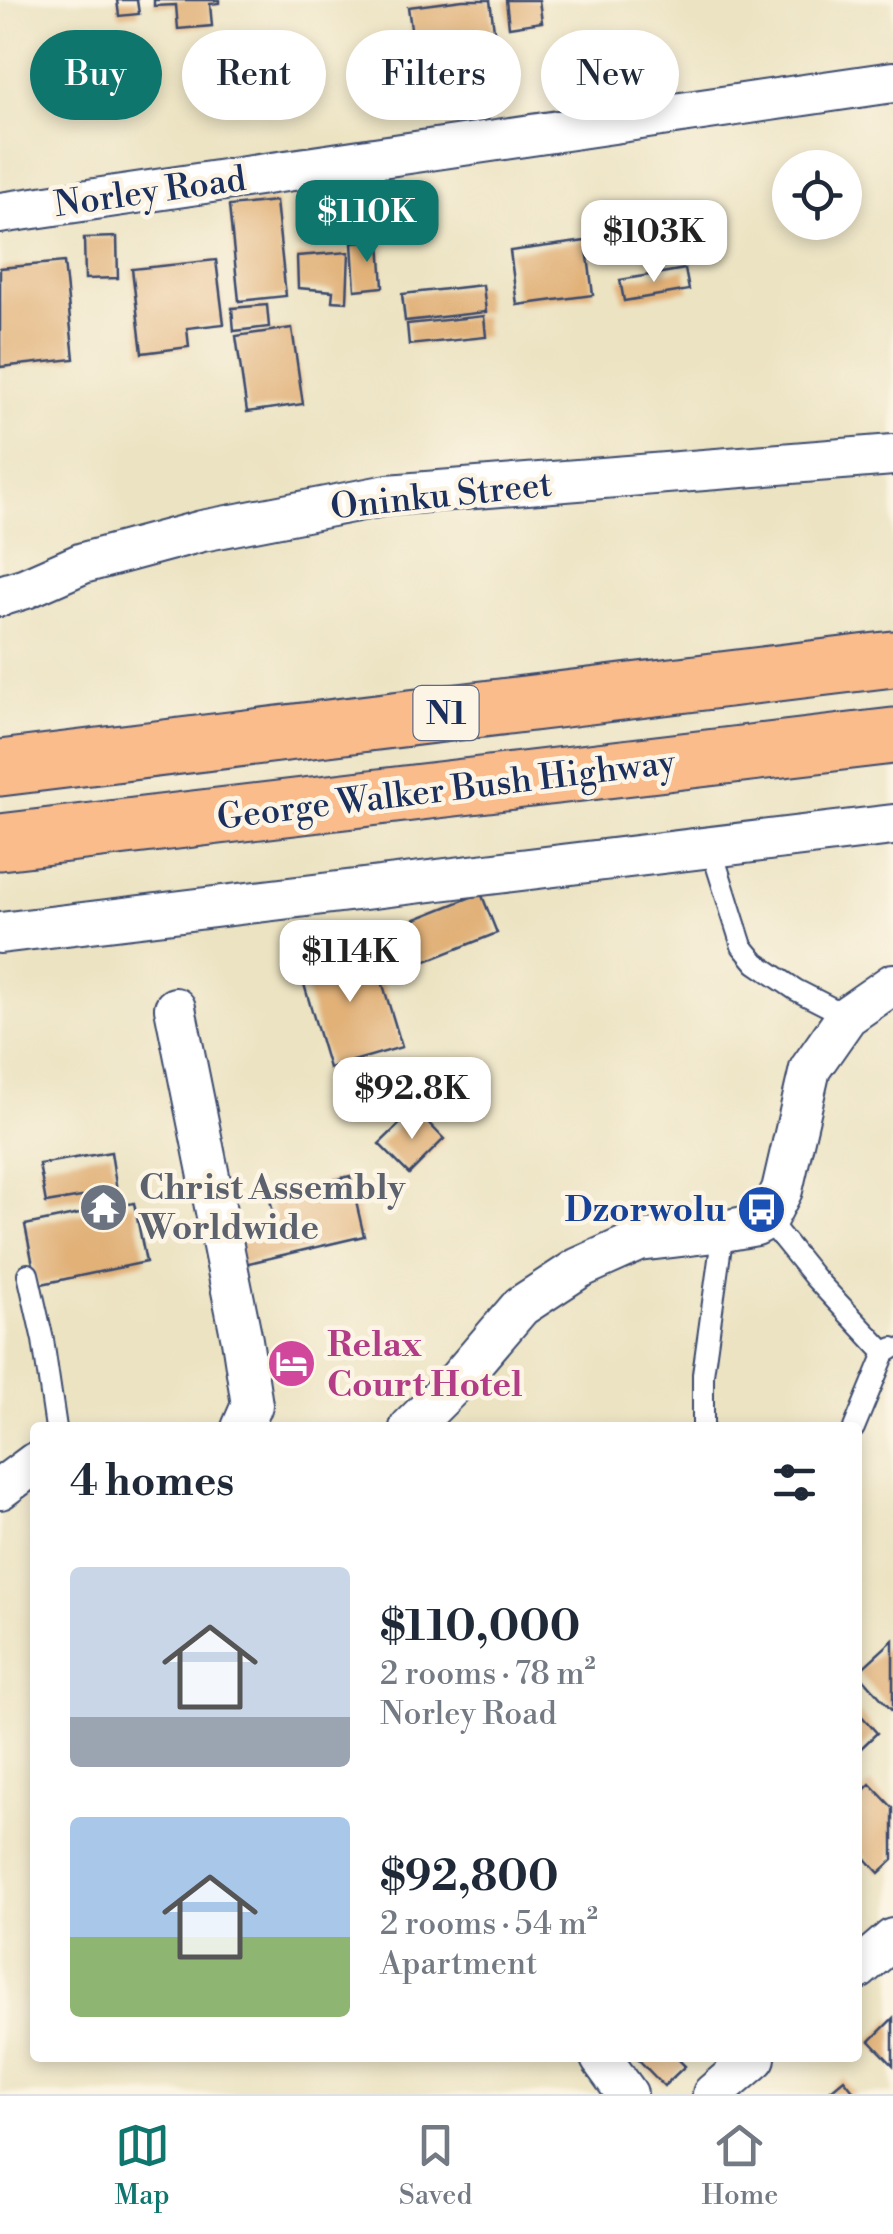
<!DOCTYPE html>
<meta charset="utf-8">
<style>
:root{--surface:#fff;--page:#f6f6f7;--text:#1f2937;--muted:#747a83;--line:#e0e1e3;--accent:#0f766e}
body{margin:0;font-family:"Libre Bodoni",serif;background:var(--page);color:var(--text);height:100vh;display:flex;flex-direction:column;font-size:38px;white-space:nowrap}
*{box-sizing:border-box;margin:0}
p{font-size:32px;color:var(--muted)}
.icon{flex:none;width:55px;height:55px;fill:none;stroke:currentColor;stroke-width:2;stroke-linecap:round;stroke-linejoin:round}
.map{position:relative;flex:1;overflow:hidden}
.sheet{position:absolute;left:30px;top:1422px;width:832px;height:640px;display:flex;flex-direction:column;background:var(--surface);border-radius:10px;box-shadow:0 5px 15px #0003}
.sheet>*{flex:none}
.guide{position:absolute;left:30px;top:30px;width:835px;height:90px;display:flex;gap:20px}
.fabs{position:absolute;left:772px;top:150px;display:grid;gap:20px}
.fabs a{display:grid;place-items:center;width:90px;height:90px;border-radius:50%;background:var(--surface);box-shadow:0 5px 15px #0003;font-size:50px}
.price{position:absolute;translate:-50% -85px;padding:0 22px;border-radius:20px;background:#fff;color:#222;font-size:32px;line-height:65px;filter:drop-shadow(0 2px 5px #0008)}
.price::after{content:'';position:absolute;left:50%;top:60px;width:30px;height:22px;margin-left:-15px;background:inherit;clip-path:polygon(0 0,100% 0,50% 100%)}
.price.on{background:var(--accent);color:#fff}
ul{padding:0;list-style:none}
li{display:flex;align-items:center;gap:30px;height:250px;padding:0 40px}
li span{display:grid;place-items:center;flex:none;width:280px;height:200px;border-radius:10px;color:#555}
li>.icon{margin-inline-start:auto}
span .icon{width:120px;height:120px;fill:#fffc;stroke-width:1}
li b{font-size:42px}
h2{display:flex;justify-content:space-between;align-items:center;height:120px;padding:0 40px;font-size:42px}
.chip{padding:0 35px;border-radius:45px;background:var(--surface);box-shadow:0 5px 15px #0003;font-size:35px;line-height:90px}
.chip.on{background:var(--accent);color:#fff}
.menu{display:flex;justify-content:space-around;align-items:center;height:140px;border-top:2px solid var(--line);background:var(--surface);font-size:28px;color:var(--muted)}
.menu a{display:grid;justify-items:center;gap:5px}
.menu .on{color:var(--accent)}
.map>svg:first-child{display:block}
.building{fill:#e1b178}
.lines{fill:none;stroke-linecap:round;stroke-linejoin:round}
.lane-casing{stroke:#3a4a6d;stroke-width:24}
.street-casing{stroke:#3a4a6d;stroke-width:44}
.highway-casing{stroke:#3a4a6d;stroke-width:59}
.lane{stroke:#fff;stroke-width:20}
.street{stroke:#fff;stroke-width:40}
.highway{stroke:#fabc8b;stroke-width:55}
.labels{text-anchor:middle;stroke-width:9;stroke-linejoin:round;paint-order:stroke}
.shield{fill:#fcf5e5;stroke:#5e6a86;stroke-width:2.5}
.shield-label{font-size:32px;font-weight:bold;fill:#1b2f5e}
.street-label{font-size:35px;fill:#1b2f5e;stroke:#fcf5e5}
.worship-label{font-size:35px;font-weight:bold;fill:#5b616d;stroke:#fcf5e5;text-anchor:start}
.transit-label{font-size:35px;font-weight:bold;fill:#164399;stroke:#fcf5e5;text-anchor:end}
.hotel-label{font-size:35px;font-weight:bold;fill:#b23c85;stroke:#fcf5e5;text-anchor:start}
</style>
<div class="map">
<svg width="893" height="2094" viewBox="0 0 893 2094">
<rect width="100%" height="100%" fill="#fcf5e5"/>
<filter id="ink" filterUnits="userSpaceOnUse"><feTurbulence type="fractalNoise" baseFrequency=".01" numOctaves="2"/><feDisplacementMap in="SourceGraphic" scale="20" xChannelSelector="R" yChannelSelector="G"/><feConvolveMatrix kernelMatrix="1 2 1 2 8 2 1 2 1" color-interpolation-filters="sRGB"/></filter>
<filter id="wash" filterUnits="userSpaceOnUse"><feTurbulence type="fractalNoise" baseFrequency=".0048" numOctaves="4" result="noise"/><feDisplacementMap in="SourceGraphic" scale="40" xChannelSelector="R" yChannelSelector="G"/><feGaussianBlur stdDeviation="2.25" result="paint"/><feColorMatrix in="noise" values="0 0 0 0 0 0 0 0 0 0 0 0 0 0 0 0 0 1.4 0 .05"/><feComposite in="paint" operator="in"/></filter>
<g filter="url(#wash)">
<rect width="100%" height="100%" fill="#ece3c2"/>
<g id="blocks">
<g class="building">
<polygon points="117,0 137,0 139,14 119,16"/>
<polygon points="154,0 219,0 219,3 210,4 212,26 178,29 176,5 154,6"/>
<polygon points="463,0 490,0 499,67 418,78 408,7"/>
<polygon points="506,0 539,0 542,22 509,27"/>
<polygon points="276,201 286,296 239,301 229,206"/>
<polygon points="117,237 118,278 85,279 84,238"/>
<polygon points="380,241 383,287 355,290 352,243"/>
<polygon points="586,241 593,295 517,305 510,251"/>
<polygon points="349,252 347,302 332,301 333,291 298,288 297,256"/>
<polygon points="216,260 224,324 187,328 189,347 142,353 132,269"/>
<polygon points="64,262 74,359 0,367 0,268"/>
<polygon points="685,269 689,290 624,301 620,280"/>
<polygon points="483,285 486,312 405,321 402,294"/>
<polygon points="267,305 269,327 234,331 232,308"/>
<polygon points="484,316 486,337 409,345 407,324"/>
<polygon points="292,328 303,404 247,412 236,336"/>
<polygon points="481,893 497,933 419,964 403,924"/>
<polygon points="370,942 402,1047 329,1068 298,964"/>
<polygon points="415,1109 444,1139 409,1174 379,1144"/>
<polygon points="111,1152 117,1191 46,1203 39,1164"/>
<polygon points="350,1176 364,1236 236,1266 228,1233 275,1222 269,1195"/>
<polygon points="134,1203 146,1262 37,1285 25,1225"/>
<polygon points="893,1640 893,1712 858,1672"/>
<polygon points="858,1712 877,1733 858,1751"/>
<polygon points="870,1784 893,1808 893,1860 879,1873 858,1850 858,1796"/>
<polygon points="893,2018 893,2065 870,2041"/>
<polygon points="637,2058 677,2058 685,2066 664,2086"/>
<polygon points="844,2079 856,2094 826,2094"/>
</g>
</g>
</g>
<g filter="url(#ink)">
<use href="#blocks" fill-opacity="0" stroke="#3a4a6d" stroke-width="2.5"/>
<g class="lines">
<defs>
<g id="lane">
<polyline points="711,848 742,946 756,963 796,990 847,1016"/>
<polyline points="767,1219 814,1277 885,1353 893,1348"/>
<polyline points="28,1274 43,1340 56,1428"/>
<polyline points="703,1428 703,1374 723,1231"/>
<polyline points="854,1428 885,1353"/>
</g>
<g id="street">
<polyline points="0,213 893,82"/>
<polyline points="0,596 26,588 83,563 202,531 388,495 893,455"/>
<polyline points="0,933 893,825"/>
<polyline points="175,1008 242,1340 252,1405 242,1428"/>
<polyline points="410,1428 457,1381 521,1306 579,1268 639,1241 723,1231 756,1225 767,1219 782,1190 810,1069 847,1016 893,984"/>
<polyline points="0,1489 35,1463"/>
<polyline points="858,1969 893,1939"/>
<polyline points="601,2058 627,2094"/>
<polyline points="713,2094 755,2058"/>
</g>
<g id="highway">
<polyline points="0,768 893,659"/>
<polyline points="0,842 893,736"/>
</g>
</defs>
<use href="#lane" class="lane-casing"/>
<use href="#street" class="street-casing"/>
<use href="#highway" class="highway-casing"/>
<use href="#lane" class="lane"/>
<use href="#street" class="street"/>
<use href="#highway" class="highway"/>
</g>
</g>
<defs>
<symbol id="temple-disc" viewBox="-11 -11 22 22"><circle r="9.5" fill="#6b7280" stroke="#fcf5e5"/><path d="M0-6L5-2H3V0L6.5 2.5H4V6H1.5V3h-3V6H-4V2.5H-6.5L-3 0V-2H-5Z" fill="#fff"/></symbol>
<symbol id="bus-disc" viewBox="-11 -11 22 22"><circle r="9.5" fill="#1a4fb4" stroke="#fcf5e5"/><path d="M-5-6H5V4H4V6H2V4H-2V6H-4V4H-5ZM-3.5-4V0h7V-4ZM-3.5 1.2v1.5H-2V1.2ZM2 1.2v1.5H3.5V1.2Z" fill="#fff"/></symbol>
<symbol id="hotel-disc" viewBox="-11 -11 22 22"><circle r="9.5" fill="#d1479c" stroke="#fcf5e5"/><path d="M-6-4.5h1.5V1H6V5H4.5V3h-9V5H-6ZM-4 0a1.8 1.8 0 1 1 3.6 0ZM.5 0V-2.5h3Q6-2.5 6 0Z" fill="#fff"/></symbol>
</defs>
<g fill-rule="evenodd">
<use href="#temple-disc" x="76" y="1180" width="55" height="55"/>
<use href="#bus-disc" x="734" y="1182" width="55" height="55"/>
<use href="#hotel-disc" x="264" y="1336" width="55" height="55"/>
</g>
<g class="labels">
<rect class="shield" x="413.5" y="686" width="65" height="54" rx="8"/>
<g class="shield-label">
<text x="446" y="724">N1</text>
</g>
<g class="street-label">
<text transform="translate(150 191) rotate(-8)" y="12">Norley Road</text>
<text transform="translate(441 495) rotate(-6)" y="12">Oninku Street</text>
<text transform="translate(446 789) rotate(-7)" y="12">George Walker Bush Highway</text>
</g>
<g class="worship-label">
<text x="139" y="1199">Christ Assembly<tspan x="139" dy="40">Worldwide</tspan></text>
</g>
<g class="transit-label">
<text x="726" y="1221">Dzorwolu</text>
</g>
<g class="hotel-label">
<text x="327" y="1356">Relax<tspan x="327" dy="40">Court Hotel</tspan></text>
</g>
</g>
</svg>
<div class="fabs">
<a><svg class="icon" aria-label="locate" viewBox="0 0 24 24"><circle cx="12" cy="12" r="6"/><path d="M12 2v4M12 18v4M2 12h4M18 12h4"/></svg></a>
</div>
<b class="price on" style="left:367px;top:265px">$110K</b>
<b class="price" style="left:654px;top:285px">$103K</b>
<b class="price" style="left:350px;top:1005px">$114K</b>
<b class="price" style="left:412px;top:1142px">$92.8K</b>
<div class="guide">
<a class="chip on">Buy</a>
<a class="chip">Rent</a>
<a class="chip">Filters</a>
<a class="chip">New</a>
</div>
<section class="sheet">
<h2>4 homes<svg class="icon" aria-label="filters" viewBox="0 0 24 24"><path d="M4 7h16M4 17h16"/><circle cx="9" cy="7" r="2"/><circle cx="15" cy="17" r="2"/></svg></h2>
<ul>
<li><span style="background:linear-gradient(#c9d6e8 75%,#9aa5b1 0)"><svg class="icon" aria-label="home" viewBox="0 0 24 24"><path d="M3 11l9-7 9 7M6 9v11h12V9"/></svg></span><div><b>$110,000</b><p>2 rooms · 78 m²</p><p>Norley Road</p></div></li>
<li><span style="background:linear-gradient(#a9c7e8 60%,#8fb573 0)"><svg class="icon" aria-label="home" viewBox="0 0 24 24"><path d="M3 11l9-7 9 7M6 9v11h12V9"/></svg></span><div><b>$92,800</b><p>2 rooms · 54 m²</p><p>Apartment</p></div></li>
</ul>
</section>
</div>
<nav class="menu">
<a class="on"><svg class="icon" aria-label="map" viewBox="0 0 24 24"><path d="M3 6l6-2 6 2 6-2v14l-6 2-6-2-6 2zM9 4v14M15 6v14"/></svg>Map</a>
<a><svg class="icon" aria-label="saved" viewBox="0 0 24 24"><path d="M7 4h10v16l-5-4-5 4z"/></svg>Saved</a>
<a><svg class="icon" aria-label="home" viewBox="0 0 24 24"><path d="M3 11l9-7 9 7M6 9v11h12V9"/></svg>Home</a>
</nav>
